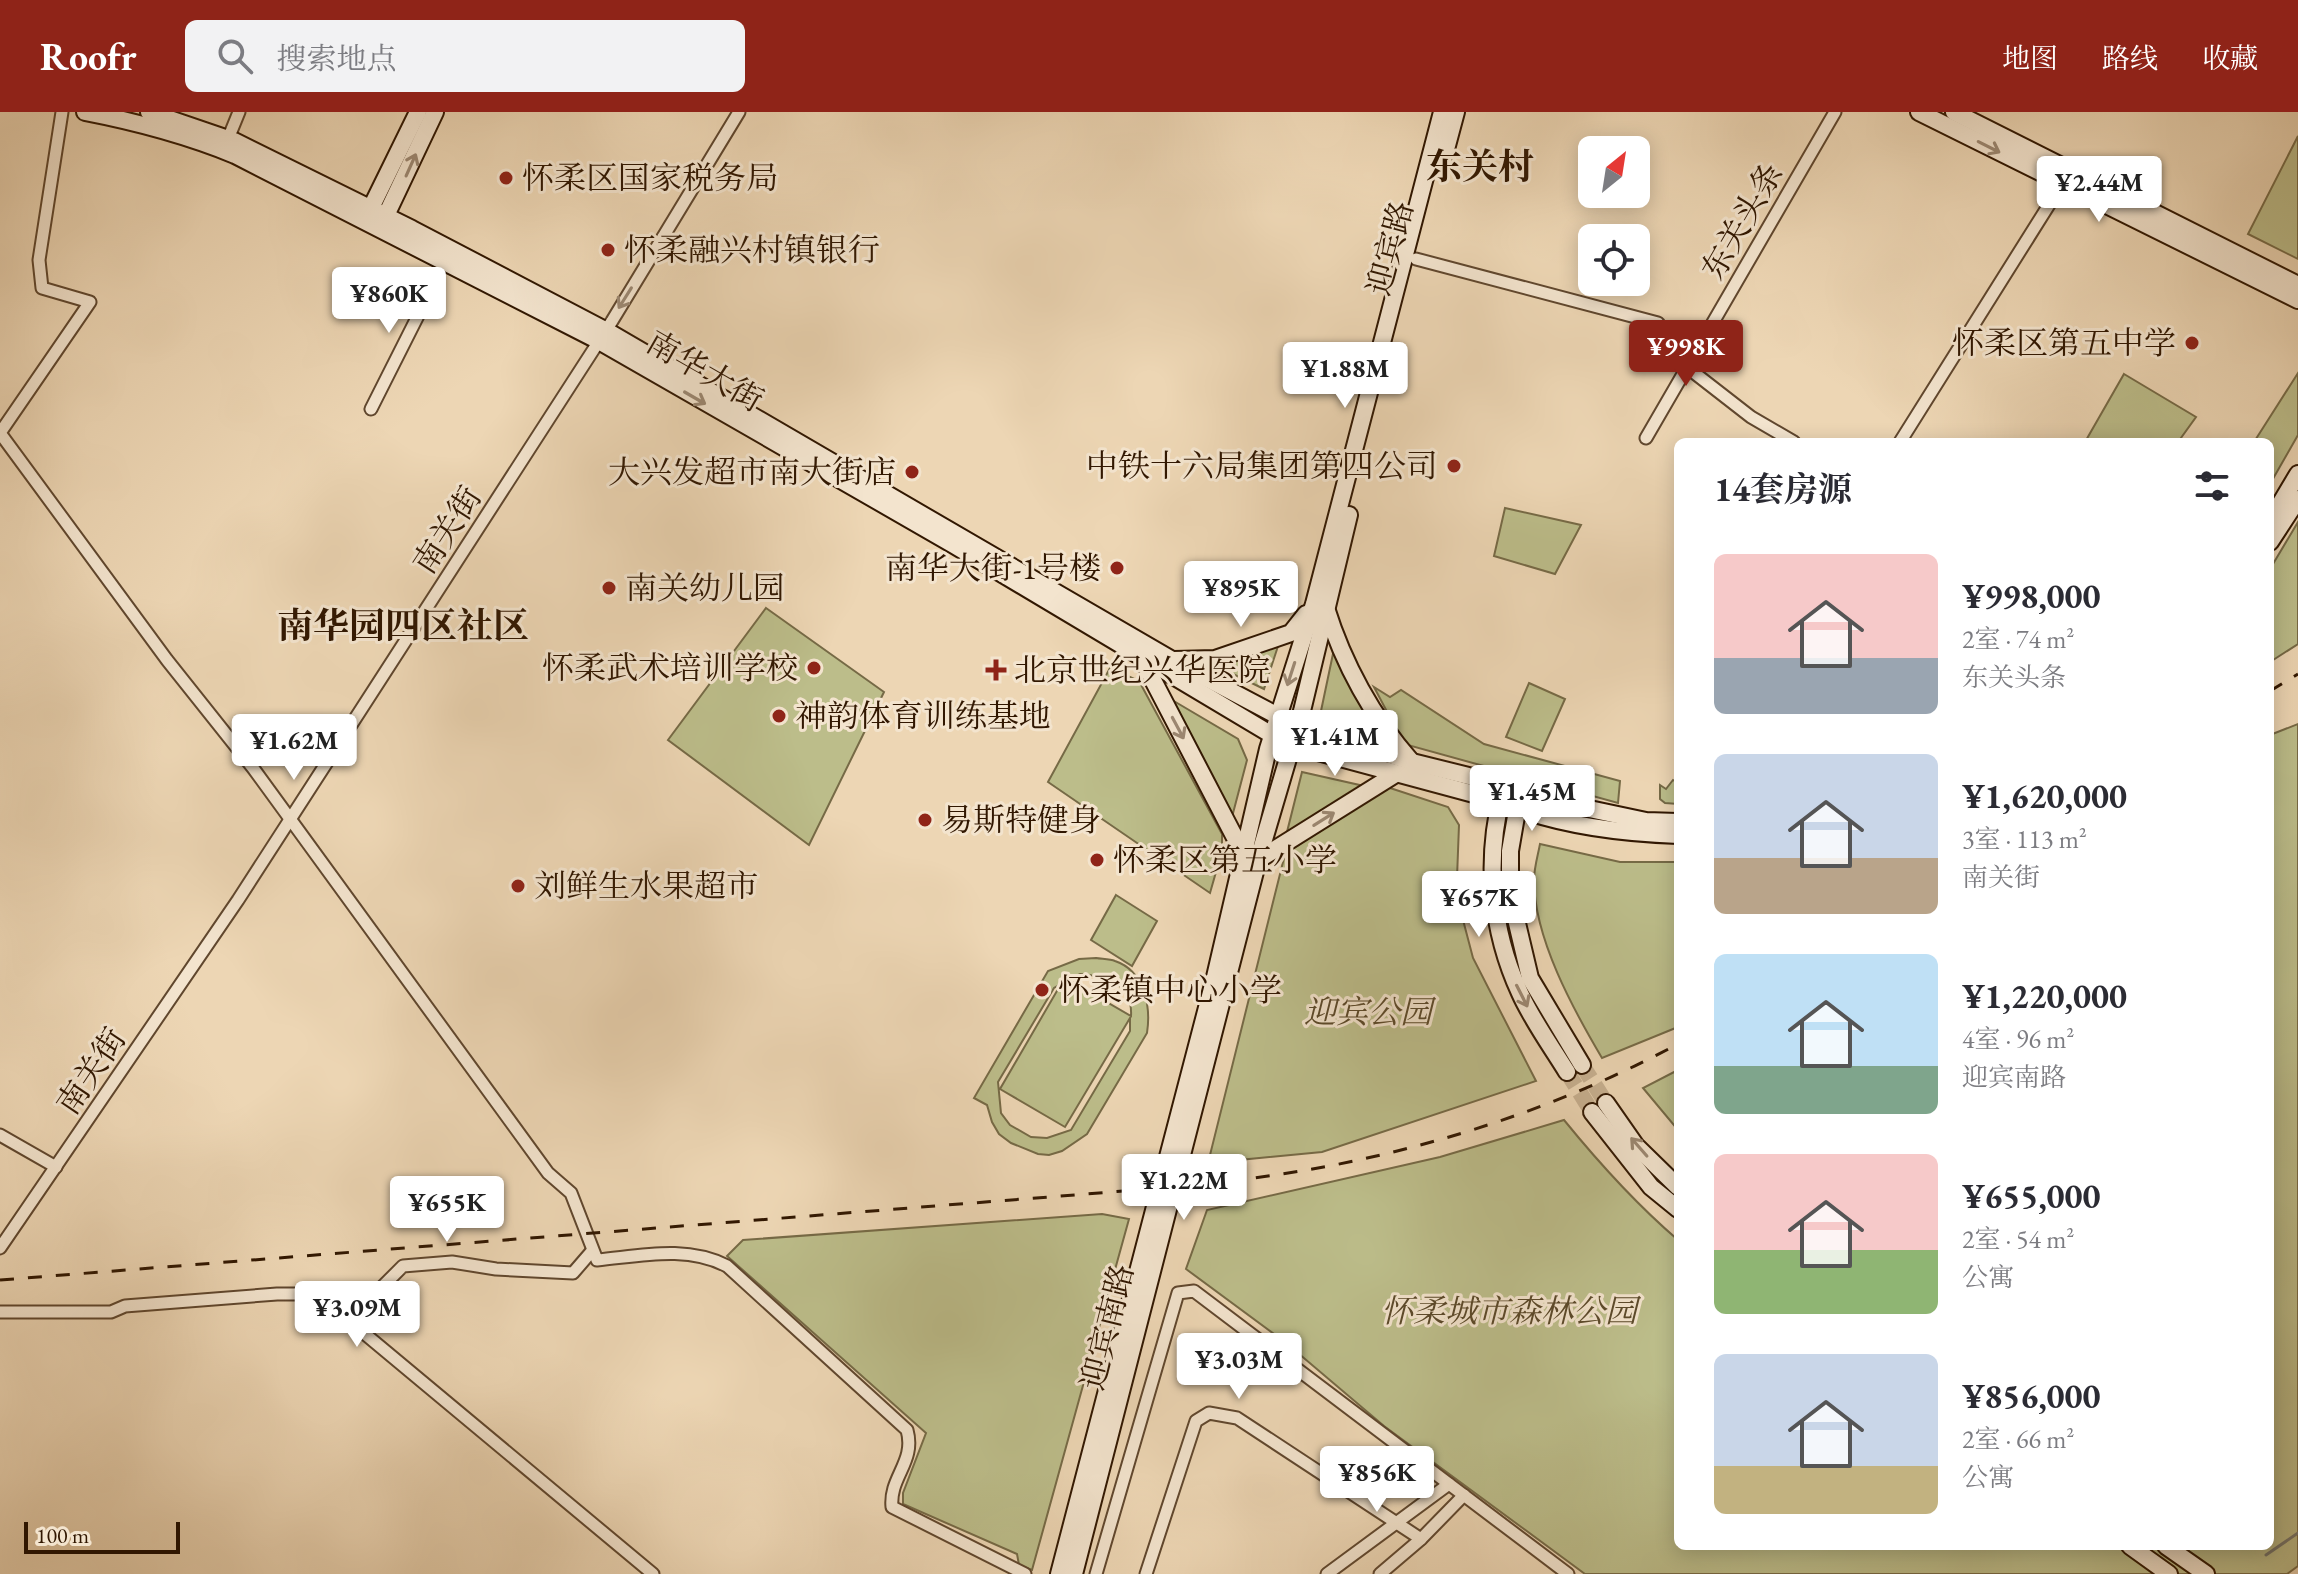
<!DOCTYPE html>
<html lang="zh">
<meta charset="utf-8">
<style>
:root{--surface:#fff;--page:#f2f2f3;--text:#2b2b33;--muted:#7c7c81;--accent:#8f2418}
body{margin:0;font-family:"EB Garamond","Noto Serif SC",serif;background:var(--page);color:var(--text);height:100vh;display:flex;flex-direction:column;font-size:30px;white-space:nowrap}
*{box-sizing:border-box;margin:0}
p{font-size:26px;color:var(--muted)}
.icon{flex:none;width:44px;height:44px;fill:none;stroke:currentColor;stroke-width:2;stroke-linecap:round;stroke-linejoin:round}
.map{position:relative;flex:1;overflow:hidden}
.details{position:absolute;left:1674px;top:326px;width:600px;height:1112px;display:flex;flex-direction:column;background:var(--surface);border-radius:12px;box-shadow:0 4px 20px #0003}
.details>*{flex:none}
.needle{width:52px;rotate:30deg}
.fabs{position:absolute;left:1578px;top:24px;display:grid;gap:16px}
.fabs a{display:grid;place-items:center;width:72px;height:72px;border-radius:12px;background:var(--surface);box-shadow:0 4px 20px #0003;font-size:40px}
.scale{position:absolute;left:24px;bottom:20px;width:156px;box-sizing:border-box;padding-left:8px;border:4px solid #311701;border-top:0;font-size:22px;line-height:28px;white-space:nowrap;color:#311701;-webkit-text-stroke:6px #f3e4ce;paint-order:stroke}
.price{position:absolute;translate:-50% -68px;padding:0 18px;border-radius:8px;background:#fff;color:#222;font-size:26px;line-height:52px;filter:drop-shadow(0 2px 4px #0008)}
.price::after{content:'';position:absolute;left:50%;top:48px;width:24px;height:18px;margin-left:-12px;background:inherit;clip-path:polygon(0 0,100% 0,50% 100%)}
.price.on{background:var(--accent);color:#fff}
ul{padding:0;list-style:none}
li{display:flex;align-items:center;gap:24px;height:200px;padding:0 40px}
li span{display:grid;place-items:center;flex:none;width:224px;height:160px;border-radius:12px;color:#555}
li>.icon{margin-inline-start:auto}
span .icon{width:96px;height:96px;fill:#fffc;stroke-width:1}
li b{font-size:34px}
h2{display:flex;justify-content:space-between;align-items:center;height:96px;padding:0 40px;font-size:34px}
header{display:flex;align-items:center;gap:48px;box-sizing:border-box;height:112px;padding:0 40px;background:var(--accent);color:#fff}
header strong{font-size:38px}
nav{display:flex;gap:44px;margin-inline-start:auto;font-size:28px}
.search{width:560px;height:72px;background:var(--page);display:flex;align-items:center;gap:20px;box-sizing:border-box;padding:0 28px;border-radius:12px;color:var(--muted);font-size:30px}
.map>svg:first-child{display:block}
.green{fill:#bcbd8a;stroke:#766a46;stroke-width:2;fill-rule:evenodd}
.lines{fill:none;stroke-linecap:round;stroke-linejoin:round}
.stream{stroke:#74766f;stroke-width:3}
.secondary-tunnel{stroke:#c7b090;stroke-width:16;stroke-dasharray:16 8;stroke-linecap:butt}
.street-casing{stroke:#60472e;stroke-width:15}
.secondary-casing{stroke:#311701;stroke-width:20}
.street{stroke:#f3e4ce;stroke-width:11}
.secondary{stroke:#f3e4ce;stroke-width:16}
.rail{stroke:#311701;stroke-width:3;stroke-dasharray:14 14;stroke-linecap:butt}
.oneway{stroke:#9c8872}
.poi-dot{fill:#8f2418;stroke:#f3e4ce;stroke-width:3}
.labels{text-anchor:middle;stroke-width:6;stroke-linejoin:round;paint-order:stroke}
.poi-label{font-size:32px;fill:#311701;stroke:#f3e4ce;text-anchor:start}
.street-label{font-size:32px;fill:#311701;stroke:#f3e4ce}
.park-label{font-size:32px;font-style:italic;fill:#5b492a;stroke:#f3e4ce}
.quarter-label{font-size:36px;font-weight:bold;fill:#311701;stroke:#f3e4ce}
</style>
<header>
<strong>Roofr</strong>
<div class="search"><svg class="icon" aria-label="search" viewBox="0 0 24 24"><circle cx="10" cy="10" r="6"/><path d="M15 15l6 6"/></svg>搜索地点</div>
<nav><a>地图</a><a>路线</a><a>收藏</a></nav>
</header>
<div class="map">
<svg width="2298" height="1462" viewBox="0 0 2298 1462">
<rect width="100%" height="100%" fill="#edd6b4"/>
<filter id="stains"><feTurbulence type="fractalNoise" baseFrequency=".0025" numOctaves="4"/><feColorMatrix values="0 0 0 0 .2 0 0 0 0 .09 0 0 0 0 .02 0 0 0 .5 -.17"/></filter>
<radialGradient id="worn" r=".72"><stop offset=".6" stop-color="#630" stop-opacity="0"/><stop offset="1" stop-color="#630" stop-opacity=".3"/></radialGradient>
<g class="green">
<polygon points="2298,24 2298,147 2248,122"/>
<polygon points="2298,261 2298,323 2270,372 2270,330 2254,330"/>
<polygon points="2124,262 2196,305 2178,330 2085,330"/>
<polygon points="1505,396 1581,413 1555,462 1494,444"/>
<polygon points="2298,410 2298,532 2270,550 2270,457"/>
<polygon points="766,496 884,580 809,733 668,628"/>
<polygon points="1280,528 1264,577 1210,551"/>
<polygon points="1334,537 1380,625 1321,599"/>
<polygon points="1110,556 1139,569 1222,722 1222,739 1210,781 1048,670"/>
<polygon points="1529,571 1565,587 1542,639 1506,625"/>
<polygon points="1374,575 1390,585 1401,578 1484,632 1620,669 1618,691 1404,632"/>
<polygon points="1167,585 1238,627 1247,648 1232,705"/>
<path d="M2298 612V1454L2287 1462H1585L1384 1314 1285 1230 1186 1157 1207 1098 1440 1045 1564 1008C1599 1051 1636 1092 1678 1128V1434H2270V623Z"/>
<polygon points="1302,660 1364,674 1287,720"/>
<polygon points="1673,668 1678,671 1678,692 1665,691 1660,687 1660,673 1666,677"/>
<polygon points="1387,675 1448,695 1459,713 1457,766 1462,804 1473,846 1536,969 1322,1040 1208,1051 1285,742"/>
<path d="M1540 732 1620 750H1678V915L1602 946C1573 897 1534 826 1534 768 1534 756 1538 743 1540 732Z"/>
<polygon points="1116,783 1157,809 1132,854 1091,828"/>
<path d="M1096 846C1102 847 1110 847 1115 849 1145 859 1151 895 1147 921L1087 1022 1062 1039 1049 1043 1038 1042 1011 1031 999 1022 992 1010 987 993 974 986 1048 859 1079 847ZM1080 862C1106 864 1133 872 1131 904L1069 868ZM1061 872 1000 977 1065 1015 1130 906V919L1071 1018 1047 1026 1031 1025 1010 1013 1001 1001 998 970 1054 876Z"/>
<polygon points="1678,958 1678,1018 1643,976"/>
<polygon points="1102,1102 1129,1107 1032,1458 1019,1453 1017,1442 903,1392 903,1381 926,1321 727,1144 743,1128"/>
</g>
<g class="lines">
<polyline class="stream" points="2266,1443 2298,1421"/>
<g class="secondary-tunnel">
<polyline points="1582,953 1606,991"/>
<polyline points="1567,960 1592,1000"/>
</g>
<defs>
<g id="street">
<path d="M62 0 39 148 42 176 90 190 0 321 167 548 253 656 548 1061 571 1081 597 1148C641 1144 686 1133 727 1154L907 1318C916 1350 889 1365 892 1395L1025 1462"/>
<polyline points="228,27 239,0"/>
<polyline points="1416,147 1658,211 1688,256 1751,305 1794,330"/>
<polyline points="371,297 438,164"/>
<polyline points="1646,326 1835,0"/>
<polyline points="1900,330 2062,72"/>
<polyline points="0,1023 56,1055"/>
<polyline points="0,1136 238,788 612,209 739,0"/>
<polyline points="317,1182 378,1179 403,1154 452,1150 496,1157 573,1161 592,1139"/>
<polyline points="0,1200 111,1200 125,1194 277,1182 317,1182 653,1462"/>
<polyline points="1096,1462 1178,1181 1194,1179 1568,1462"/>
<polyline points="1146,1462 1196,1309 1209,1301 1237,1306 1421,1427"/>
<polyline points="1327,1462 1449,1372"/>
<polyline points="1380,1462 1421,1427 1464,1383"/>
</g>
<g id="secondary">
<path d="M85 0C137 10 186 23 235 43L599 229 954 433 1272 623 1303 636 1500 689C1554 713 1620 721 1678 723"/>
<polyline points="149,0 234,29 412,117 605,218 1172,548 1278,604 1309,617 1412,650 1505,673 1580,695 1646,709 1678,710"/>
<polyline points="1919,0 2298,188"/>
<polyline points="1954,0 2298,173"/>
<polyline points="1441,56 1456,0"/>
<polyline points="366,106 418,0"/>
<polyline points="381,114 435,0"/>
<polyline points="2270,409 2298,362"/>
<polyline points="2270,430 2298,387"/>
<path d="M1326 496C1343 551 1373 606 1411 649"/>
<polyline points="1142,547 1244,743"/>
<polyline points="1174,548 1215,547 1291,521 1306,502"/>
<path d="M1502 682C1485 749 1491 818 1520 881 1532 908 1551 934 1567 960"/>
<polyline points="1519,687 1510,739 1510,763 1516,807 1530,866 1582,953"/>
<polyline points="1258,748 1394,663"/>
<polyline points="1606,991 1636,1034 1678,1075"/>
<polyline points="1592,1000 1651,1075 1678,1097"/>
<polyline points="2130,1434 2169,1462"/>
<polyline points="2166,1434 2206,1462"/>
<polyline points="1059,1462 1215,865 1268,637 1314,492 1442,0"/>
<polyline points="1074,1462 1258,748 1302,599 1349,403"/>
</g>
</defs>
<use href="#street" class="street-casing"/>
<use href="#secondary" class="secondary-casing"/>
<use href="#street" class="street"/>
<use href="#secondary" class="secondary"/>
<g class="rail">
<polyline points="2270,579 2298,562"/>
<path d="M0 1168 1200 1073C1255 1066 1310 1059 1363 1047 1472 1023 1579 985 1678 932"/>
</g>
</g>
<defs><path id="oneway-shaft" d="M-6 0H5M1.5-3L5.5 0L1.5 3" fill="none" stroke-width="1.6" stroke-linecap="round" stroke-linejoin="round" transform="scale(2)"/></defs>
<g class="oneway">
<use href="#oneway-shaft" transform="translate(1989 35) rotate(27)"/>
<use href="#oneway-shaft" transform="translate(411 53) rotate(-66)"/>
<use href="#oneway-shaft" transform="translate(625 186) rotate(122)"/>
<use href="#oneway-shaft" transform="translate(695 286) rotate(30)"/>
<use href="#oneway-shaft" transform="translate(1291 562) rotate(108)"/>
<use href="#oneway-shaft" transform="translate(1178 616) rotate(62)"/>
<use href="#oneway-shaft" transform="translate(1324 707) rotate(-32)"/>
<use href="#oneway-shaft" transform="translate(1522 884) rotate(63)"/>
<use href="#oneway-shaft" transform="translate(1639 1035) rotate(-131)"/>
</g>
<g class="poi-dot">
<circle cx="506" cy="66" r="8"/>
<circle cx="608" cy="138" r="8"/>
<circle cx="2192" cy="231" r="8"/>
<circle cx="1454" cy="354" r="8"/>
<circle cx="912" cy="360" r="8"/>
<circle cx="1117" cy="456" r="8"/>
<circle cx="609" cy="476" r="8"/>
<circle cx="814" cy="556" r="8"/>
<path d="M992 546h8v8h8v8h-8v8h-8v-8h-8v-8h8z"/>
<circle cx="779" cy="604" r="8"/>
<circle cx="925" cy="708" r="8"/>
<circle cx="1097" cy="748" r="8"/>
<circle cx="518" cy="774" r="8"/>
<circle cx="1042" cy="878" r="8"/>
</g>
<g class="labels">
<g class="poi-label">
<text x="522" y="77">怀柔区国家税务局</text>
<text x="624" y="149">怀柔融兴村镇银行</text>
<text x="2176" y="242" text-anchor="end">怀柔区第五中学</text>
<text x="1438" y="365" text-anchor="end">中铁十六局集团第四公司</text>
<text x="896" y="371" text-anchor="end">大兴发超市南大街店</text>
<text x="1101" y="467" text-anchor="end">南华大街-1号楼</text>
<text x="625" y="487">南关幼儿园</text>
<text x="798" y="567" text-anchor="end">怀柔武术培训学校</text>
<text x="1014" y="569">北京世纪兴华医院</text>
<text x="795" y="615">神韵体育训练基地</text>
<text x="941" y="719">易斯特健身</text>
<text x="1113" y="759">怀柔区第五小学</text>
<text x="534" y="785">刘鲜生水果超市</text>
<text x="1058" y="889">怀柔镇中心小学</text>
</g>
<g class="street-label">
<text transform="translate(1742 109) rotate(-60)" y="11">东关头条</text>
<text transform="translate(1390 136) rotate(-75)" y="11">迎宾路</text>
<text transform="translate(705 259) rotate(30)" y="11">南华大街</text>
<text transform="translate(447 418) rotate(-57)" y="11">南关街</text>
<text transform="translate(91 959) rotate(-56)" y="11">南关街</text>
<text transform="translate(1107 1215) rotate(-76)" y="11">迎宾南路</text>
</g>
<g class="park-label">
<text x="1368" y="911">迎宾公园</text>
<text x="1509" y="1210">怀柔城市森林公园</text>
</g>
<g class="quarter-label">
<text x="1480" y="67">东关村</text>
<text x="403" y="526">南华园四区社区</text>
</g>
</g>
<rect width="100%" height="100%" filter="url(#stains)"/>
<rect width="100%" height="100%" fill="url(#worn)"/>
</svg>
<div class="fabs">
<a><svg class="needle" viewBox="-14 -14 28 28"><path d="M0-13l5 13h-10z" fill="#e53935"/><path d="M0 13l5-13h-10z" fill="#7c7c81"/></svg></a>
<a><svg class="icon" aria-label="locate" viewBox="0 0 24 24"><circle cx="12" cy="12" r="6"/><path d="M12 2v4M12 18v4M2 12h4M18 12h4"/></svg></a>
</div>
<div class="scale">100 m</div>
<b class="price" style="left:2099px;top:112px">¥2.44M</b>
<b class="price" style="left:389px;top:223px">¥860K</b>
<b class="price on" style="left:1686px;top:276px">¥998K</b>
<b class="price" style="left:1345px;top:298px">¥1.88M</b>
<b class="price" style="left:1241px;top:517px">¥895K</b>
<b class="price" style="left:1335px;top:666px">¥1.41M</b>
<b class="price" style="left:294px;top:670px">¥1.62M</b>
<b class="price" style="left:1532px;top:721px">¥1.45M</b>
<b class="price" style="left:1479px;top:827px">¥657K</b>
<b class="price" style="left:1184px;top:1110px">¥1.22M</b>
<b class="price" style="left:447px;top:1132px">¥655K</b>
<b class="price" style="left:357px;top:1237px">¥3.09M</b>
<b class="price" style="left:1239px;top:1289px">¥3.03M</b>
<b class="price" style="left:1377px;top:1402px">¥856K</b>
<section class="details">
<h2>14套房源<svg class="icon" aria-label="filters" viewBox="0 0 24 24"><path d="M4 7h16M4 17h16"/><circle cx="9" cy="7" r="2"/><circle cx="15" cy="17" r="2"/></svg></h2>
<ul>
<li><span style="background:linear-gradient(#f6c9c9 65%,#9aa5b1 0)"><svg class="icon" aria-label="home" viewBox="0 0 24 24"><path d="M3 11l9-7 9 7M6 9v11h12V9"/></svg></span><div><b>¥998,000</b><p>2室 · 74 m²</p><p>东关头条</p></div></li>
<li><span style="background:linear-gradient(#c9d6e8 65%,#b9a48a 0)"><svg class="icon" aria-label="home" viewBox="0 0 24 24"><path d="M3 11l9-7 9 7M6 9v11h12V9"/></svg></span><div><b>¥1,620,000</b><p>3室 · 113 m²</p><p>南关街</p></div></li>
<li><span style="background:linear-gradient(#bfe0f5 70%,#7fa58c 0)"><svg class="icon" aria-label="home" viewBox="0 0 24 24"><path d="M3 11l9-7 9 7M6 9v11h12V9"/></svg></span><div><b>¥1,220,000</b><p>4室 · 96 m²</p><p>迎宾南路</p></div></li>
<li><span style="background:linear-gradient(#f6c9c9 60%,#8fb573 0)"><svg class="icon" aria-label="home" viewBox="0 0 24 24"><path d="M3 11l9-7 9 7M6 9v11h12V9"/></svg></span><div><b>¥655,000</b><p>2室 · 54 m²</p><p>公寓</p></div></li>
<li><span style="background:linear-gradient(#c9d6e8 70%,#c2b280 0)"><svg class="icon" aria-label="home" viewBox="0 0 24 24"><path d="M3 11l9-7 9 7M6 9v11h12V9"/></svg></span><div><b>¥856,000</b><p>2室 · 66 m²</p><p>公寓</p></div></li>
</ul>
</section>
</div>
